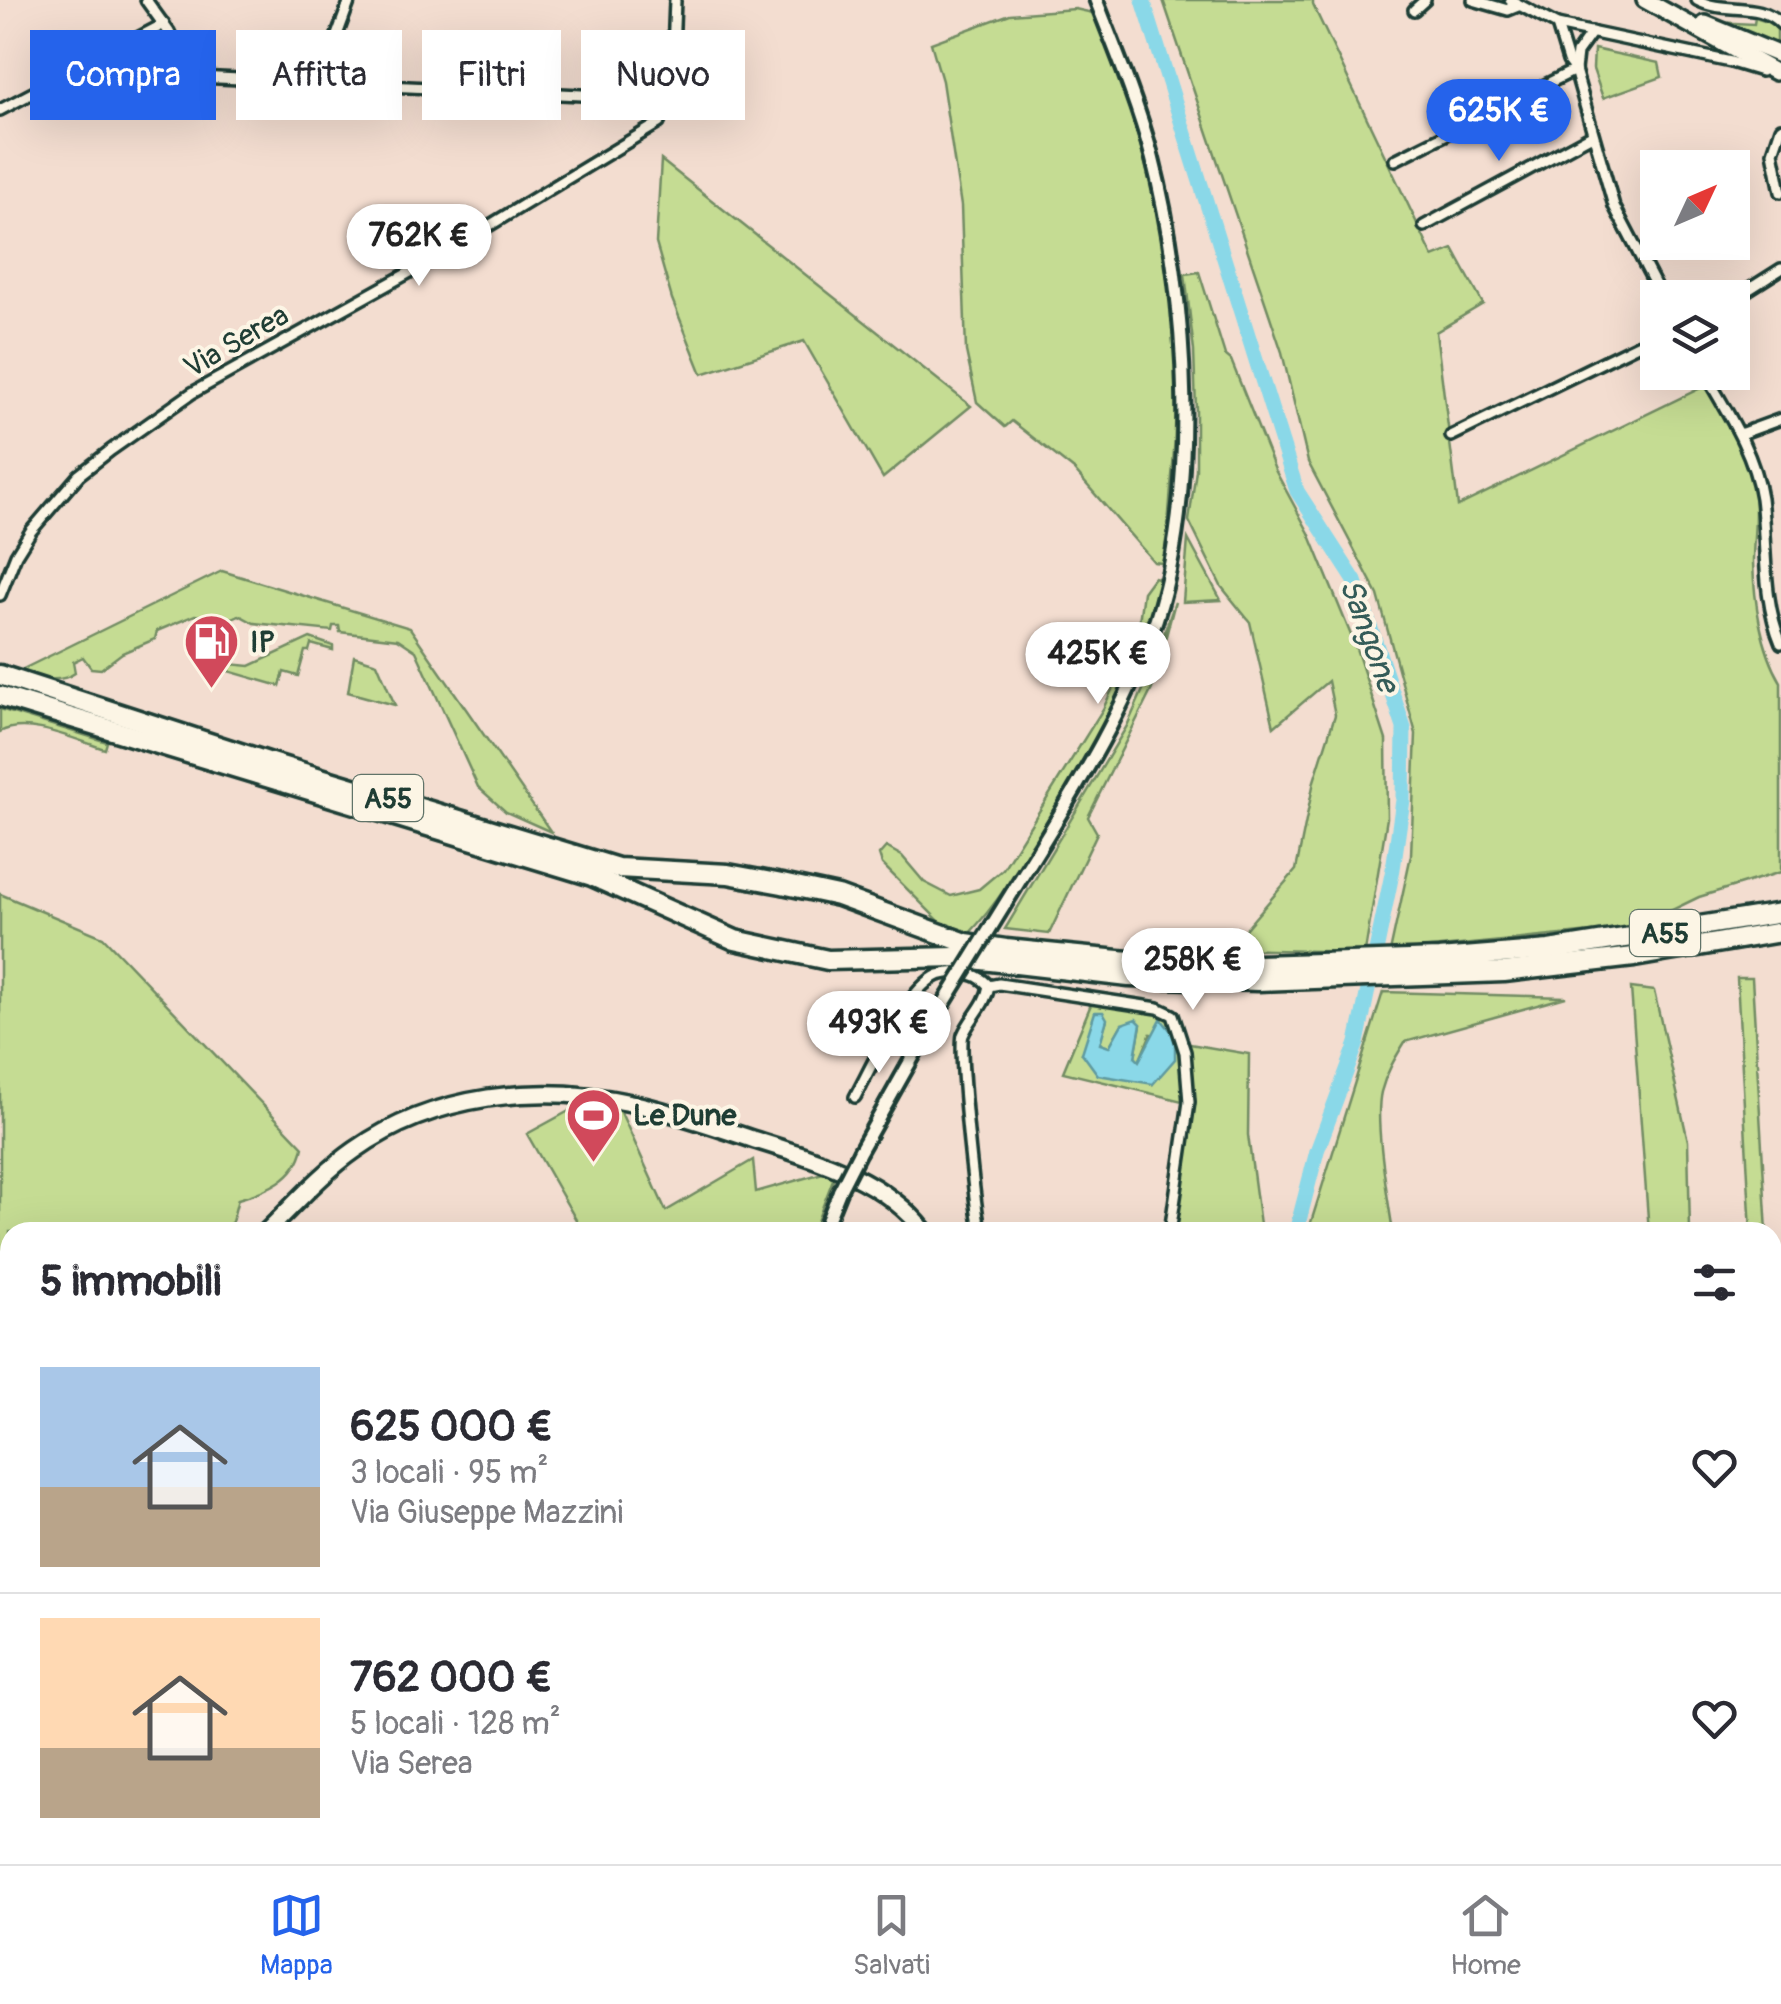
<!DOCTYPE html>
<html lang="it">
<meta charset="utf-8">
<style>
:root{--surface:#fff;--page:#f7f7f7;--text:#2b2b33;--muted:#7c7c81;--line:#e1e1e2;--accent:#2563eb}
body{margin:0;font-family:Pangolin,sans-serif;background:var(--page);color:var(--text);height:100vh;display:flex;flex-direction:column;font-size:38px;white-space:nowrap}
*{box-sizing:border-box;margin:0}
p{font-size:32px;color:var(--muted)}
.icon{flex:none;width:55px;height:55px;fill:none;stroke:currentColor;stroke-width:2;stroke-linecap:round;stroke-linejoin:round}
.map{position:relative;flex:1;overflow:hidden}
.panel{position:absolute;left:0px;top:1222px;width:1782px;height:642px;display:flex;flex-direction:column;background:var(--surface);border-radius:30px 30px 0 0;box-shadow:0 10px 40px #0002}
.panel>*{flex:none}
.banner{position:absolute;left:30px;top:30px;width:1000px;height:90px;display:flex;gap:20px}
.needle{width:65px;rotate:46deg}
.tools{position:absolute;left:1640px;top:150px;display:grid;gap:20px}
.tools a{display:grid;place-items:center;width:110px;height:110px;border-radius:0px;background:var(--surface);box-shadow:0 10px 40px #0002;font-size:50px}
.price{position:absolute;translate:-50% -85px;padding:0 22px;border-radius:35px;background:#fff;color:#222;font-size:32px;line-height:65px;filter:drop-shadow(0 2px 5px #0008)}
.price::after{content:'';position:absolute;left:50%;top:60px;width:30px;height:22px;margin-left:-15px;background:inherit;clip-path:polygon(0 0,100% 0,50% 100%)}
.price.selected{background:var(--accent);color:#fff}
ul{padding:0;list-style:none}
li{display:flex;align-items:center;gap:30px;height:250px;padding:0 40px}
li+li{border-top:2px solid var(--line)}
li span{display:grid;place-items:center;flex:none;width:280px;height:200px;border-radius:0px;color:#555}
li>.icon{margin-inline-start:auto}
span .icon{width:120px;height:120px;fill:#fffc;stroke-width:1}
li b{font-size:42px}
h2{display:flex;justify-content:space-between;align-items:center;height:120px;padding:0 40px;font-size:42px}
.chip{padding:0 35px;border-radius:0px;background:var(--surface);box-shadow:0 10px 40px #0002;font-size:35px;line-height:90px}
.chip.selected{background:var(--accent);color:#fff}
.tab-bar{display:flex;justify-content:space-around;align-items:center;height:140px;border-top:2px solid var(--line);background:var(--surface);font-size:28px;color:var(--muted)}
.tab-bar a{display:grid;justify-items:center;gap:5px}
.tab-bar .selected{color:var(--accent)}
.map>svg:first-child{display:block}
.green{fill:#c5dc93;stroke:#728c64;stroke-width:2.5;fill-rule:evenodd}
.water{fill:#8ad8e8;stroke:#5f9aa0;stroke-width:2.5}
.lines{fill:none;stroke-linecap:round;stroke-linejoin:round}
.river{stroke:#8ad8e8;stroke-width:15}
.minor-casing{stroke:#1f3d34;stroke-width:16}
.tertiary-casing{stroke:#1f3d34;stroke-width:19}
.primary-casing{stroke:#1f3d34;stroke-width:22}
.motorway-casing{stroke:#1f3d34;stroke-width:25}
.minor{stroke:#fcf5e5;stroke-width:9}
.tertiary{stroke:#fcf5e5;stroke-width:11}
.primary{stroke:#fcf5e5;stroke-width:15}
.motorway{stroke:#fcf5e5;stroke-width:18}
.tertiary-bridge-casing{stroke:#1f3d34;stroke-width:19;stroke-linecap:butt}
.tertiary-bridge{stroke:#fcf5e5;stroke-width:11}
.labels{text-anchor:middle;stroke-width:8;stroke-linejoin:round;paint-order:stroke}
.shield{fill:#fcf5e5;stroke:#617469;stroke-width:2.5}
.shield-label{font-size:28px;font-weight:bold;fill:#1f3d34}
.street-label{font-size:30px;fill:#1f3d34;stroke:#fcf5e5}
.poi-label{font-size:30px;font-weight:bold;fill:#1f3d34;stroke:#fcf5e5;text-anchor:start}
.water-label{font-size:32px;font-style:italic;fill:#345c58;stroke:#fcf5e5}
</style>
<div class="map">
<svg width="1781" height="1864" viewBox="0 0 1781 1864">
<rect width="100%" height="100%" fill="#f3ddd0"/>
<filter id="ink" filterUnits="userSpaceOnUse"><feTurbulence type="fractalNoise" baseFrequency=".01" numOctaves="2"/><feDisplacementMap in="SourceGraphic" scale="20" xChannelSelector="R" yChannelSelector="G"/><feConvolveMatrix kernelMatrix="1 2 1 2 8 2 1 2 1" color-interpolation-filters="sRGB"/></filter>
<g filter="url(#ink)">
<g class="green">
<path d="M1163 0H1313V5L1433 257 1453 249 1483 304 1436 332 1458 506 1707 385C1724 418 1748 454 1754 492 1757 514 1753 539 1753 562 1754 600 1761 649 1781 682V872L1699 897 1668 912 1662 925 1390 952 1411 855 1416 734 1378 595 1308 462 1282 352Z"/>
<path d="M1075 9 1093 13C1106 47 1120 80 1131 114 1169 232 1184 364 1171 487 1169 512 1168 539 1162 563L1154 562 1074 470 1012 421 1005 427 977 402 966 351 961 206 942 81 931 43 1010 14Z"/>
<polygon points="1755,18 1777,25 1777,43 1774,46 1714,22 1754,24"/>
<polygon points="1594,49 1659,63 1662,77 1603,98 1593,69"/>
<polygon points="661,160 971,406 883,478 804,341 702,374 672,299 656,243"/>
<polygon points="1199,272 1225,355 1231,360 1275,470 1309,533 1355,645 1386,740 1387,818 1365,952 1228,949 1296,870 1314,781 1335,715 1328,681 1274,727 1250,622 1221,586 1189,521 1196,470 1196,411 1194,351 1185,274"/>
<polygon points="1188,539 1221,600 1183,602"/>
<path d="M222 571 410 628 551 832 506 812 478 787 416 651 398 639 340 632 339 626H333L332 631 254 623 239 615C223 624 211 618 195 615L157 631 155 639 122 653 101 669 91 668 83 657 73 662 75 673C58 685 37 677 17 672Z"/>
<path d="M1154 577 1161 579C1144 671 1092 751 1043 828 1020 866 998 903 968 935L941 923 882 864 879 855 886 847 902 856 924 882 951 896 979 889 1003 869 1103 709 1137 637 1143 592Z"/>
<polygon points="1175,602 1152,689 1088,817 1097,833 1049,934 1005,929 1127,726 1150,674"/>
<polygon points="310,638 333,646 333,650 311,644 309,651 305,651 298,676 284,672 280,686 228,671 230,664 250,666"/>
<polygon points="354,656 377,663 395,705 348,692"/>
<path d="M0 709 107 742 105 749C75 740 28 717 0 732Z"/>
<path d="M0 894 103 937 303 1147C297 1179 266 1191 238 1199L232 1222 221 1232H10V1308L0 1297Z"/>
<polygon points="1737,978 1752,978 1767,1232 1751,1232"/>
<polygon points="1631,988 1654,991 1688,1141 1690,1232 1649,1232"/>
<path d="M1383 992 1566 997 1405 1042C1395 1058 1386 1073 1381 1092 1374 1122 1388 1199 1393 1232H1308Z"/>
<path d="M1092 1002C1109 1005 1150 1007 1163 1013 1185 1023 1186 1080 1186 1102L1063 1072ZM1107 1019 1099 1044 1109 1047 1122 1024 1141 1025 1135 1057 1139 1062 1151 1033 1152 1084 1082 1053Z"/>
<polygon points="1184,1043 1249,1054 1248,1135 1261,1232 1171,1232 1190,1102"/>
<polygon points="589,1100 619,1108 666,1211 753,1160 756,1192 837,1169 813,1232 583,1232 527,1134"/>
<polygon points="1773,1301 1781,1310 1781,1469 1773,1469"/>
<polygon points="0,1497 10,1512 10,1613 0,1617"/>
<polygon points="1773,1620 1781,1637 1781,1684 1773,1676"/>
<polygon points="1773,1835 1781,1851 1781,1864 1726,1864 1729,1855 1772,1855"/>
<polygon points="169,1855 259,1855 262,1864 173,1864"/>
<path d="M878 1855H1166L1167 1859C1133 1864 1091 1864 1055 1864 1036 1863 1017 1856 1000 1864H878Z"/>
<polygon points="1252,1855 1532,1855 1534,1864 1252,1864"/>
<polygon points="1536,1855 1686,1855 1683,1864 1538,1864"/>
</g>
<polygon class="water" points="1095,1012 1103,1012 1107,1019 1100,1044 1109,1047 1122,1024 1136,1019 1141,1024 1135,1057 1139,1061 1161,1019 1175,1036 1175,1059 1153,1084 1098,1075 1082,1053"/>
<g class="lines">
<g class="river">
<polyline points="1143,0 1297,491 1355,581 1404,728 1403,800 1393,869 1357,1043 1317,1151 1296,1232"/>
<polyline points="1711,1864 1712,1855"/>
</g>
<defs>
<g id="minor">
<polyline points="146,0 169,32 186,68 197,77 666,99"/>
<polyline points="1473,0 1508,10 1518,6"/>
<polyline points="1510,0 1557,25 1731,62 1761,71"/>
<path d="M1697 0C1724 15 1759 0 1781 24"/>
<polyline points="1414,10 1425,0"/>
<polyline points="1557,25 1568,61 1575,70"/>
<polyline points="1592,32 1577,53 1575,70 1614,206 1662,298"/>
<polyline points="319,84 350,0"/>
<polyline points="0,110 164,24"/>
<polyline points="1781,128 1773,152 1781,192"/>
<polyline points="1395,160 1575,70"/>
<polyline points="1424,226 1592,135"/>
<polyline points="1732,300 1781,269"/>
<path d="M1704 372C1727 412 1754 452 1761 498 1767 546 1762 598 1781 643"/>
<polyline points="1740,434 1781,419"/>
<polyline points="1451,436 1658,335"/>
<polyline points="0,595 16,555 31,531 79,475 111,450 192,393 439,256 659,123 672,78 675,0"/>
<polyline points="989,986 999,984 1158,1008 1173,1015 1185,1052 1189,1102 1170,1232"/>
<path d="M855 1097C872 1066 906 989 938 975 945 973 955 972 962 973 974 974 981 977 989 986 986 1005 970 1018 963 1035 958 1049 975 1213 981 1232"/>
<polyline points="0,1707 10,1703"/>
<polyline points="1249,1855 1249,1864"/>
<polyline points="458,1864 468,1855"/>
</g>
<g id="tertiary">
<path d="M1039 849C1081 780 1123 712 1151 635 1201 499 1188 296 1152 157 1138 104 1116 51 1096 0"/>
<polyline points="860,1151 933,1021"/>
<polyline points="823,1232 840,1190"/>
<polyline points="663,1864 663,1855"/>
</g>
<g id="primary">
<polyline points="1645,0 1775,72"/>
<polyline points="1705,24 1780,55"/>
<path d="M266 1232C295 1204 322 1173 355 1150 434 1094 539 1083 631 1103 673 1112 715 1127 755 1140 816 1159 885 1179 925 1232"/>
<polyline points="0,1467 10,1461"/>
<polyline points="1207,1855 1210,1864"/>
</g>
<g id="motorway">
<polyline points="0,675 271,763 618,868 728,874 782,884 838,896 966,943 1006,949 1129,961 1258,965 1439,959 1549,950 1781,913"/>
<polyline points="0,696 592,876 735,940 828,960 956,957 1129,977 1258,981 1504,972 1634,957 1781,932"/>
</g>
</defs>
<use href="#minor" class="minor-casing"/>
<use href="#tertiary" class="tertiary-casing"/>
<use href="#primary" class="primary-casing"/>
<use href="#motorway" class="motorway-casing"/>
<use href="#minor" class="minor"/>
<use href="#tertiary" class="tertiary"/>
<use href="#primary" class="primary"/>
<use href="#motorway" class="motorway"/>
<defs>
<g id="tertiary-bridge">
<polyline points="933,1021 1039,849"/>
<polyline points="840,1190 860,1151"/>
</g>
</defs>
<use href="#tertiary-bridge" class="tertiary-bridge-casing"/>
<use href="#tertiary-bridge" class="tertiary-bridge"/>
</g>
</g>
<defs>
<symbol id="fuel-pin" viewBox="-11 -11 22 30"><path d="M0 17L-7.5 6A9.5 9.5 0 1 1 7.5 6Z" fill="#d1495b" stroke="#fcf5e5"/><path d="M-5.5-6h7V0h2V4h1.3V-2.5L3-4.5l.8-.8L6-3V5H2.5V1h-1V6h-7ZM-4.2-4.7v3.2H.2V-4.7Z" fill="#fff"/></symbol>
<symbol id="stadium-pin" viewBox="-11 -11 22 30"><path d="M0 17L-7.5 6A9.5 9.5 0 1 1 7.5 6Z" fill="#d1495b" stroke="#fcf5e5"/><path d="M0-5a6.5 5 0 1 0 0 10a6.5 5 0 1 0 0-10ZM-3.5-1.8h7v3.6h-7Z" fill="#fff"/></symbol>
</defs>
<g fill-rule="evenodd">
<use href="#fuel-pin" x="180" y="610" width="63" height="86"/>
<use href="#stadium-pin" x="562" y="1084" width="63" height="86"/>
</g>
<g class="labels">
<g class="shield">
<rect x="353" y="775" width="70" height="46" rx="8"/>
<rect x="1630" y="910" width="70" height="46" rx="8"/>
</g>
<g class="shield-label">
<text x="388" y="808">A55</text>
<text x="1665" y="943">A55</text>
</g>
<g class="street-label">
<text transform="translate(236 341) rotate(-30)" y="10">Via Serea</text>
</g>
<g class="poi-label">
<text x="250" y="652">IP</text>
<text x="633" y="1125">Le Dune</text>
</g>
<g class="water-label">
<text transform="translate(1370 635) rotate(70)" y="11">Sangone</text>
</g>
</g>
</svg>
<div class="tools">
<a><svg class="needle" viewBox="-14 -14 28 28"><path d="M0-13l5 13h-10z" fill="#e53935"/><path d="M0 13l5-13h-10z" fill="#7c7c81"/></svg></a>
<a><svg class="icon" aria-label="layers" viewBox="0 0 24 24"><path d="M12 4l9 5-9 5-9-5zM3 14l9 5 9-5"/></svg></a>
</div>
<b class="price selected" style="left:1499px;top:164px">625K €</b>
<b class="price" style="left:419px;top:289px">762K €</b>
<b class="price" style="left:1098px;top:707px">425K €</b>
<b class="price" style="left:1193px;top:1013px">258K €</b>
<b class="price" style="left:879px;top:1076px">493K €</b>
<div class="banner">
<a class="chip selected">Compra</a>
<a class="chip">Affitta</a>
<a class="chip">Filtri</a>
<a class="chip">Nuovo</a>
</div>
<section class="panel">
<h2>5 immobili<svg class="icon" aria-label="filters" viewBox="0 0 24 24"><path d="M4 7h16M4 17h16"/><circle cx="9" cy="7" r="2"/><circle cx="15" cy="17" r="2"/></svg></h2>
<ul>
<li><span style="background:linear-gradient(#a9c7e8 60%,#b9a48a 0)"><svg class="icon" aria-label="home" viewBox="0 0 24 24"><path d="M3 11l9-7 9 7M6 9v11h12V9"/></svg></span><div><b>625 000 €</b><p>3 locali · 95 m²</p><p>Via Giuseppe Mazzini</p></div><svg class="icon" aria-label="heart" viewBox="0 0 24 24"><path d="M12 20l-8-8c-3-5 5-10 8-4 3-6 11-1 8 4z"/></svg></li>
<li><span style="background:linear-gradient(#ffd9b3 65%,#b9a48a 0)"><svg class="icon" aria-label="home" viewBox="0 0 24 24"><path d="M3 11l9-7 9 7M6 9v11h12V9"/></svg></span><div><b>762 000 €</b><p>5 locali · 128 m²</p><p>Via Serea</p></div><svg class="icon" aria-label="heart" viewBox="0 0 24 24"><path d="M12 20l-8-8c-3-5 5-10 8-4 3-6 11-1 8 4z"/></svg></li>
</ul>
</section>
</div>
<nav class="tab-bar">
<a class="selected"><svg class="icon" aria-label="map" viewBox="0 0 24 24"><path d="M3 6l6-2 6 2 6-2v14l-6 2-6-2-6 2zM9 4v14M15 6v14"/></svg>Mappa</a>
<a><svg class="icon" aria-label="saved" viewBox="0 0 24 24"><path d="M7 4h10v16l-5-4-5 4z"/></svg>Salvati</a>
<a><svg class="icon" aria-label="home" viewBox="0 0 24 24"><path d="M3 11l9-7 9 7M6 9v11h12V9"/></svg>Home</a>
</nav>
